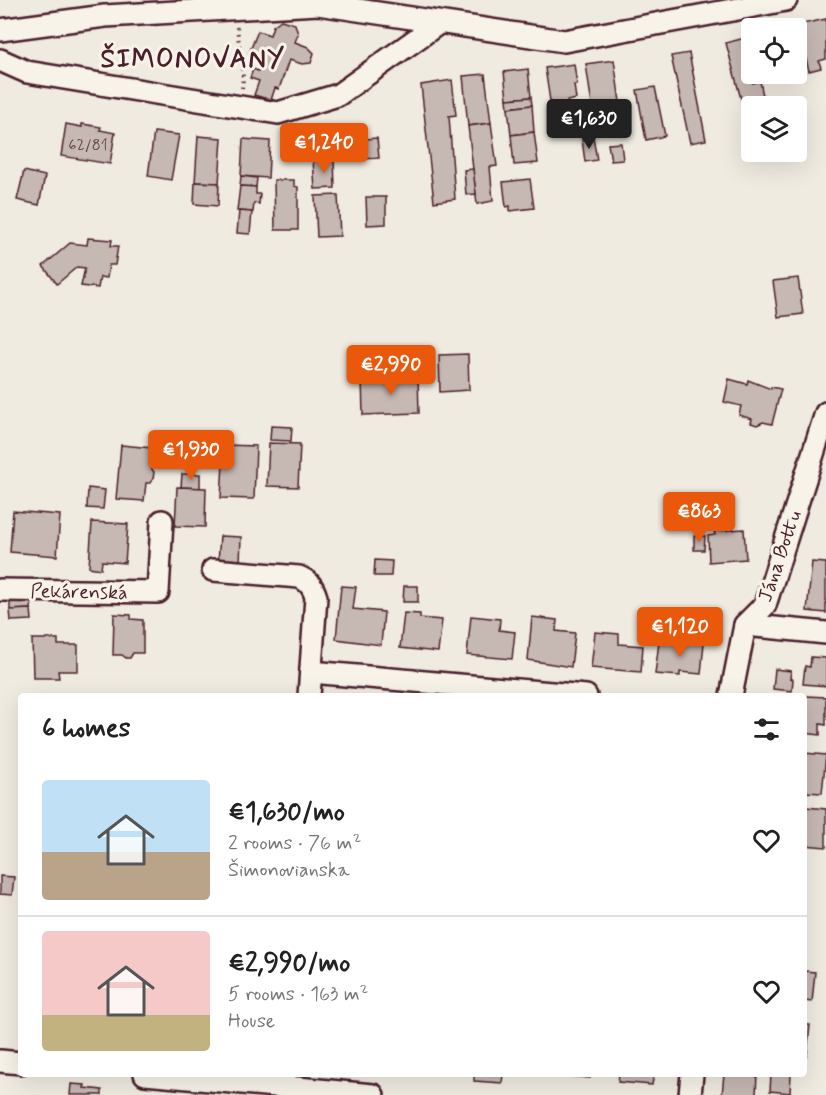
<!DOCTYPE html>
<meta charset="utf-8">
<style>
:root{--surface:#fff;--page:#f2f2f2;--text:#222;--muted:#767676;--line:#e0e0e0;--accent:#ea580c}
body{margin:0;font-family:Mynerve,sans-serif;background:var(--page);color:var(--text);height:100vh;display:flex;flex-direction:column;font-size:22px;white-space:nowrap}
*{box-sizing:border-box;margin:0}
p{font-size:20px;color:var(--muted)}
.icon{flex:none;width:33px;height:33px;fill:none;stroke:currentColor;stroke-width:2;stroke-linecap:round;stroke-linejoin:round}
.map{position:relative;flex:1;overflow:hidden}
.drawer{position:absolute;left:18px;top:693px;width:789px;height:384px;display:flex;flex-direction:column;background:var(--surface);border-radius:6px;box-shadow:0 6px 24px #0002}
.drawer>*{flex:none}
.tools{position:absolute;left:741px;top:18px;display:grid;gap:12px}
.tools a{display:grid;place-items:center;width:66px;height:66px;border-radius:6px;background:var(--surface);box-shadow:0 6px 24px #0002;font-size:30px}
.price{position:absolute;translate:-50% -51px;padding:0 14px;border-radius:6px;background:var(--accent);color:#fff;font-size:20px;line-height:39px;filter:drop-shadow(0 2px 3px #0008)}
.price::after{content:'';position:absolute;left:50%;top:36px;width:18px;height:14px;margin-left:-9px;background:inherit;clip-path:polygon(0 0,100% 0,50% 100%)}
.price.current{background:#222;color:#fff}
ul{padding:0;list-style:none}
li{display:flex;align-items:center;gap:18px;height:150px;padding:0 24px}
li+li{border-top:2px solid var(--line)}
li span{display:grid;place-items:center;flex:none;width:168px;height:120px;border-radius:6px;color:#555}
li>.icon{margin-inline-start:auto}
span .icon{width:72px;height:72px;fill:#fffc;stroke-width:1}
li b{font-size:26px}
h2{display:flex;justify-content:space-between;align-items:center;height:72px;padding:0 24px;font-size:26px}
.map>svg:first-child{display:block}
.building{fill:#c6b8b3;stroke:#4a1f2b;stroke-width:1.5}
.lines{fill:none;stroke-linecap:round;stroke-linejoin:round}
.minor-casing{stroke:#4a1f2b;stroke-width:26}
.path{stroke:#4a1f2b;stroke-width:4;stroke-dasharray:1.5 4.5;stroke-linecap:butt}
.minor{stroke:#f7f3e8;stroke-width:21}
.labels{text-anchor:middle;stroke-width:6;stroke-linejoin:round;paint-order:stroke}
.number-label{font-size:16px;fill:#69454d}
.street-label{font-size:20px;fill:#4a1f2b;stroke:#f7f3e8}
.district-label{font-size:26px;font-weight:bold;letter-spacing:1.5px;fill:#4a1f2b;stroke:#f7f3e8}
</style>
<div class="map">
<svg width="826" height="1095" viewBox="0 0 826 1095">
<rect width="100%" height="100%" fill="#f0ebe0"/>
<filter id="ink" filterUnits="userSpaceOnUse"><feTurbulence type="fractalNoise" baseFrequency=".0167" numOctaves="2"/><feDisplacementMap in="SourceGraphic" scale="12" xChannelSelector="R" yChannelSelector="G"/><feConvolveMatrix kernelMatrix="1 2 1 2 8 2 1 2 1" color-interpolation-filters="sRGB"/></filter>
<g filter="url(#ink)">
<g class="building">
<polygon points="826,19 826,59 819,61 821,68 809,71 798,25"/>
<polygon points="281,20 295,24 298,34 295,42 308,47 314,53 311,63 302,64 289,60 279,89 275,88 271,100 254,95 259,81 250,78 253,69 258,71 263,57 249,53 258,31 270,35 273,26"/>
<polygon points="752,36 752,69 750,69 753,83 760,81 765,106 752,106 752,134 747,135 741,99 726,43"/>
<polygon points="689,53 706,140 690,143 671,56"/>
<polygon points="614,60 622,116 594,120 586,64"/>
<polygon points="574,64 577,85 574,85 576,99 567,101 569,111 552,114 545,68"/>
<polygon points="528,69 531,97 507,99 504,72"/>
<polygon points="485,74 491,123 468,126 463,76"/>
<polygon points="452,80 456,115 449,116 455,199 434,202 421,85"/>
<polygon points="655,87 665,136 646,140 637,90"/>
<polygon points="531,97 532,105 508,108 507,99"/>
<polygon points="532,105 534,132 511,135 508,108"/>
<polygon points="491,123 497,166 490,167 493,201 477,204 468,126"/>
<polygon points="66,124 82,127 82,124 101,127 100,130 115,133 110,164 61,156"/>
<polygon points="154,132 179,135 171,180 148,176"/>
<polygon points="312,132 337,132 338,160 313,160"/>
<polygon points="534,132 538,163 514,165 511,135"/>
<polygon points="198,136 222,138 219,183 195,182"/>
<polygon points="593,137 597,160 585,162 582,139"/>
<polygon points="377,138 379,158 360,159 360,149 366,148 365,139"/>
<polygon points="243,139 270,141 268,178 241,176"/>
<polygon points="621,143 623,160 611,161 608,144"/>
<polygon points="313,160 334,160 335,188 315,189"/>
<polygon points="473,169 476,194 466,195 464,170"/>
<polygon points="24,171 45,176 39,205 17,200"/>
<polygon points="241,176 257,178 256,187 240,186"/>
<polygon points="530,179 534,208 510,211 510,206 506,207 503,182"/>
<polygon points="274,180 294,180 294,186 298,187 298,230 275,230"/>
<polygon points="195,182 219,183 218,206 194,204"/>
<polygon points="240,186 256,187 256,194 260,194 259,204 254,203 253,212 237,211"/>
<polygon points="338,195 340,236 317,237 315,196"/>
<polygon points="366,197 386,197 386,224 367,225"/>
<polygon points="239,211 252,212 250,234 237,233"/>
<polygon points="88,238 112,240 111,246 118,246 115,265 109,265 107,278 100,277 98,288 81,286 85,268 77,267 57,284 43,266 70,243 87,245"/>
<polygon points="798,278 803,314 778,317 773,281"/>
<polygon points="468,354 469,390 440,392 439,355"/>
<polygon points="418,377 419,413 363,415 362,379"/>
<polygon points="729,379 747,384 748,380 771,389 771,387 781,389 772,424 763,422 757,425 751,423 752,419 739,415 741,406 724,402"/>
<polygon points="271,426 292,427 291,441 270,440"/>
<polygon points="269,443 300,444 298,487 267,486"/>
<polygon points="121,445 152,448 151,468 154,472 153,479 150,483 146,483 144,501 116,499"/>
<polygon points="224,445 256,446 254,499 221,498"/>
<polygon points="182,474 200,474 200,488 181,487"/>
<polygon points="177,487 206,488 205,527 175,526"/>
<polygon points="88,488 105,490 103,509 87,508"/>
<polygon points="13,511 60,515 57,556 10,552"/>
<polygon points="92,522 128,524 125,563 102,561 101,569 89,567"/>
<polygon points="744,529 746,559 709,562 708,536 715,535 714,531"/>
<polygon points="220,536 241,537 240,563 218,562"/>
<polygon points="694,536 705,536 704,550 694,550"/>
<polygon points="375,560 392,561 391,576 374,576"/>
<polygon points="812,562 826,563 826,613 807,611"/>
<polygon points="341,586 356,587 353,609 384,612 381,645 336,639"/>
<polygon points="404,586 418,586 418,602 403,602"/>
<polygon points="32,598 31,609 10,610 10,599"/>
<polygon points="31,609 32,620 11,621 10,610"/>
<polygon points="404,613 420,614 420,618 442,620 438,652 400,648"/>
<polygon points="114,614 131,615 131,619 143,620 143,653 133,653 130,658 126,658 122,655 113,655"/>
<polygon points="471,616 500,619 499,630 515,632 512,659 467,655"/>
<polygon points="532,617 557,620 556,631 575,633 571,667 528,660"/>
<polygon points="595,632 619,634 619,644 643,646 641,672 591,668"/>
<polygon points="32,639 58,639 58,645 78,645 78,671 58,671 59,678 33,678"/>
<polygon points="682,641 704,643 701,674 680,672 680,676 655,674 659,642 682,644"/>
<polygon points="811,657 826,658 826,686 803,684 805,666 810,667"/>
<polygon points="775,669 791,671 790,678 793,679 792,691 773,689"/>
<polygon points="806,696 826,697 826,725 820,724 820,735 804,733"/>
<polygon points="804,753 826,755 822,793 804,792"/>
<polygon points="806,807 826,809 826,847 804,845 804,808"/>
<polygon points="0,876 14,877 12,895 0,894"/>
<polygon points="804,971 815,972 812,1002 804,1001"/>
<polygon points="804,1025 810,1025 807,1055 804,1055"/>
<polygon points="474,1074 503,1074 502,1083 474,1081"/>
<polygon points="542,1074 590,1074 590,1078"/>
<polygon points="619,1074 654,1074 652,1085 618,1082"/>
<polygon points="724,1074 757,1074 756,1095 722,1095"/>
<polygon points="771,1074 791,1074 790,1093 770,1091"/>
<polygon points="71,1084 85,1085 84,1088 102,1090 102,1095 70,1095"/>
</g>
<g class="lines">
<defs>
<g id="minor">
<polyline points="0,30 105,16 318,4 564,41 786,0"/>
<polyline points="0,60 27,72 278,113 338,95 439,23"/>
<path d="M213 570 299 577C309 581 313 587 316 597L309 696"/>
<polyline points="0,590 158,592 162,521"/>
<polyline points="745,625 826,633"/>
<polyline points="311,672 586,696"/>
<polyline points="731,696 745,625 765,605 826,413"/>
<polyline points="0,1061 21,1063"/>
<polyline points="145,1074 373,1095"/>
<polyline points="690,1095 692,1074"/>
</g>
</defs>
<use href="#minor" class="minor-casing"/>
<polyline class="path" points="237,27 243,77 242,88"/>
<use href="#minor" class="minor"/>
</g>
</g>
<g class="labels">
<g class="number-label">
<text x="88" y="150">62/81</text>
</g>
<g class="street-label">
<text transform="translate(779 556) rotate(-71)" y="7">Jána Bottu</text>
<text transform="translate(79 591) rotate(1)" y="7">Pekárenská</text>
</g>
<g class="district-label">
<text x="193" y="67">ŠIMONOVANY</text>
</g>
</g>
</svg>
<div class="tools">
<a><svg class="icon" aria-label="locate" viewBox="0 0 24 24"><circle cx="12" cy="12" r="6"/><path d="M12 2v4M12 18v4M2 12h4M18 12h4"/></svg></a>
<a><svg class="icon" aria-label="layers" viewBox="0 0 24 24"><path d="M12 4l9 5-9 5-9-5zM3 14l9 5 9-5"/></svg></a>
</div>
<b class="price current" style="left:589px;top:150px">€1,630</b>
<b class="price" style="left:324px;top:174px">€1,240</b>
<b class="price" style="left:391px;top:396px">€2,990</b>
<b class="price" style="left:191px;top:481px">€1,930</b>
<b class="price" style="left:699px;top:543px">€863</b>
<b class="price" style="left:680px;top:658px">€1,120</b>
<section class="drawer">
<h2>6 homes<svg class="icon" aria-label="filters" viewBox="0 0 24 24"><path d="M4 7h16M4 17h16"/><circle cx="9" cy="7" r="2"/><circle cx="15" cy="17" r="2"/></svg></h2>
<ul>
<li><span style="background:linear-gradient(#bfe0f5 60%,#b9a48a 0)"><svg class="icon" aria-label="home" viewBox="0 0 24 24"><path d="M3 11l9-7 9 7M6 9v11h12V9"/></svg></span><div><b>€1,630/mo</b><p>2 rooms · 76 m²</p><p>Šimonovianska</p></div><svg class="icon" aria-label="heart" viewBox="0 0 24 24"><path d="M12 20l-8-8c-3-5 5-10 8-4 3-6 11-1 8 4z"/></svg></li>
<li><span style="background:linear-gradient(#f6c9c9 70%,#c2b280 0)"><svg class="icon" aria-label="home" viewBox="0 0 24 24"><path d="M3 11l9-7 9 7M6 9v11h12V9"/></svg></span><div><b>€2,990/mo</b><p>5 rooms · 163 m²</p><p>House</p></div><svg class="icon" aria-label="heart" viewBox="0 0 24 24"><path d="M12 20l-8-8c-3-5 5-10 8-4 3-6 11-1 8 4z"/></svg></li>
</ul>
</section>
</div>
